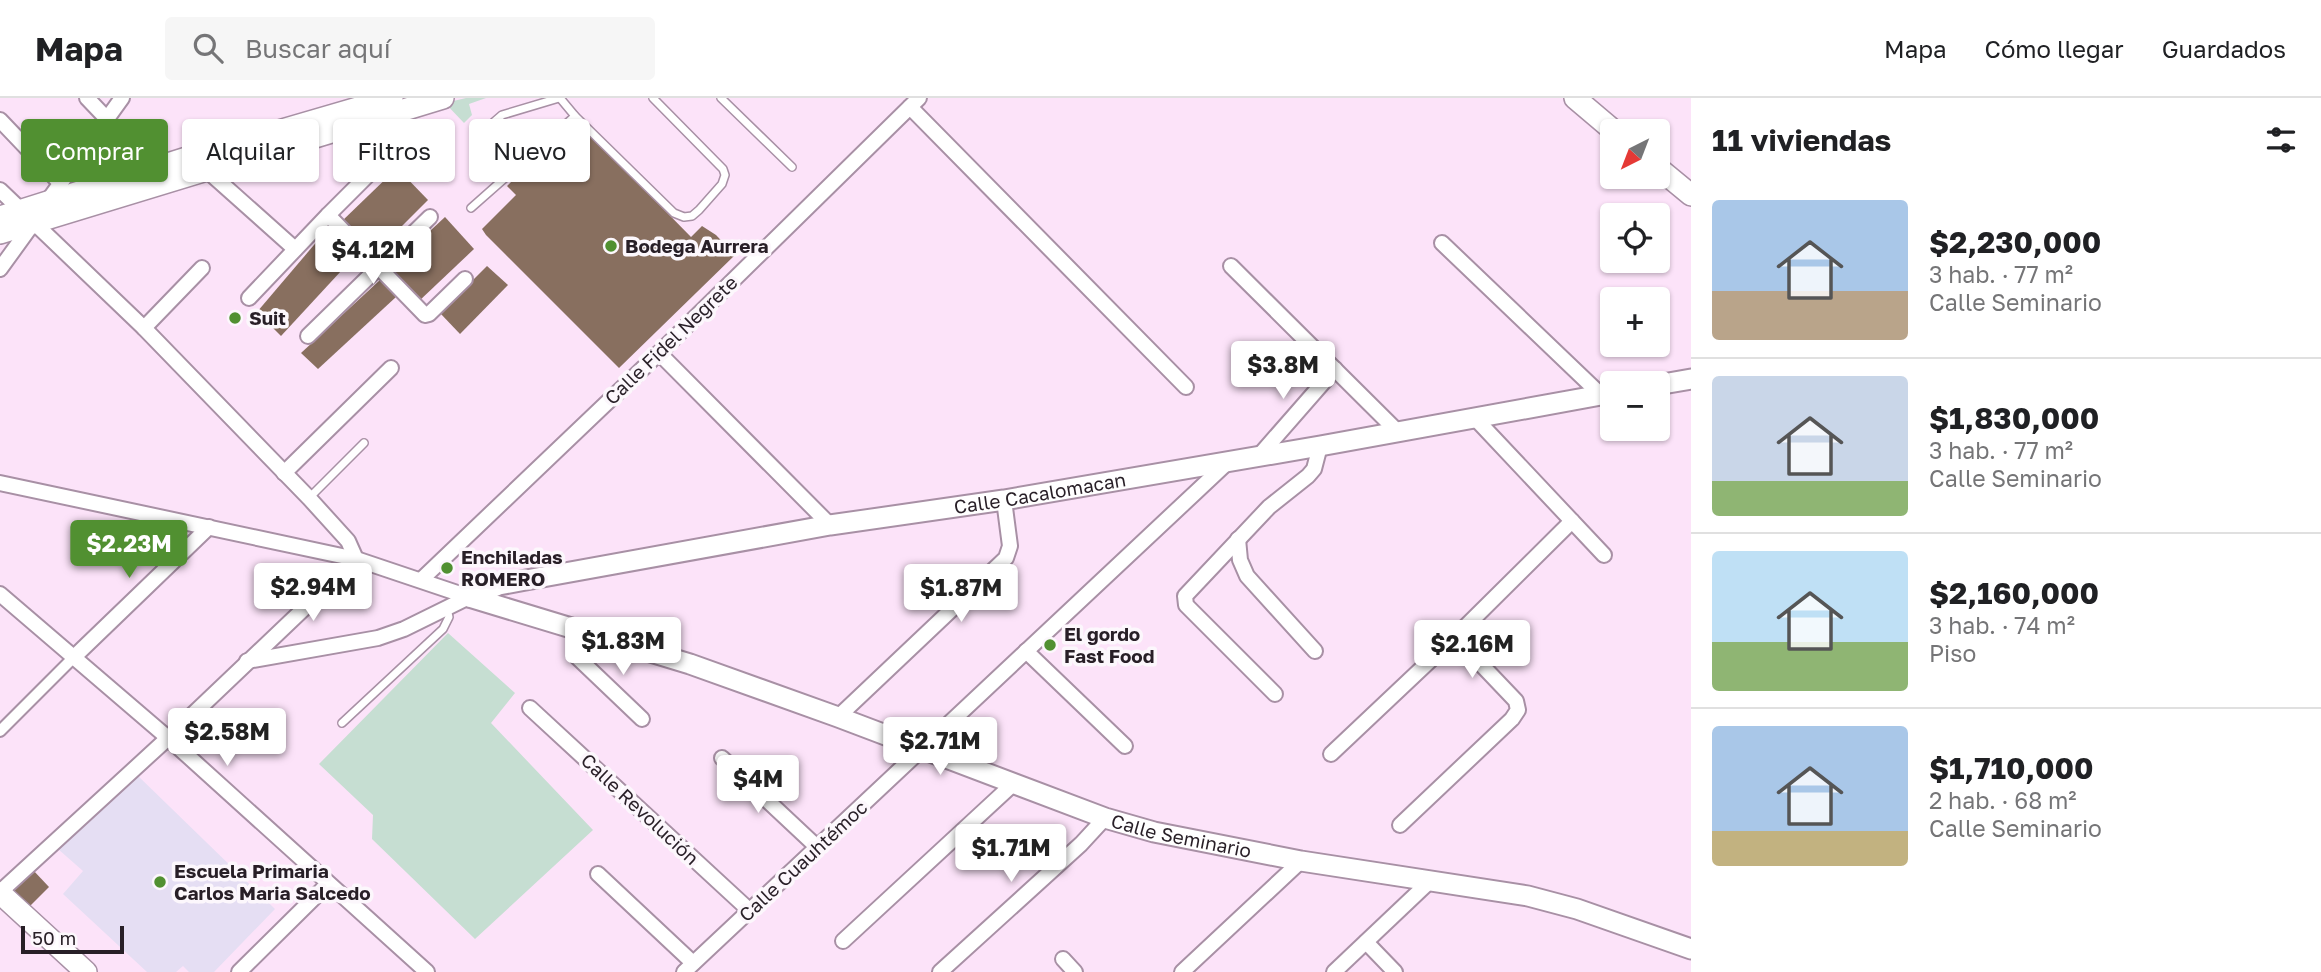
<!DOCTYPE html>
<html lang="es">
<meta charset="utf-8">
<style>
:root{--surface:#fff;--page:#f6f6f6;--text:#202124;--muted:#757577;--line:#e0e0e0;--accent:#519031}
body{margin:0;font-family:"Golos Text",sans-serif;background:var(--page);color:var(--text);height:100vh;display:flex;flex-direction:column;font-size:26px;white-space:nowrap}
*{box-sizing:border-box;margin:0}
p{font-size:23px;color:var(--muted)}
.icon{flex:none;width:38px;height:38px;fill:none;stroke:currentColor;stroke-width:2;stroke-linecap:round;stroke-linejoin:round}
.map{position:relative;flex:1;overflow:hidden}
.sheet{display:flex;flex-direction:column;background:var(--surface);width:630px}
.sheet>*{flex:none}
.hud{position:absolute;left:21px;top:21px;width:665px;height:63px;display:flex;gap:14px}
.needle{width:46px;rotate:222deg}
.fabs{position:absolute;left:1600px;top:21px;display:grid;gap:14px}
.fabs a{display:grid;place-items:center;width:70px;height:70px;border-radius:7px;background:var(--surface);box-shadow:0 2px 5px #0004;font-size:35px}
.scale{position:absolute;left:21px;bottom:18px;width:103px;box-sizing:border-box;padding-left:7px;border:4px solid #281f27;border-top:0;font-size:19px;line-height:24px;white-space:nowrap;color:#281f27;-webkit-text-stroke:5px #fcf7fc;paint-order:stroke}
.price{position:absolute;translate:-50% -60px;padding:0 16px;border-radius:7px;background:#fff;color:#222;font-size:23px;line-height:46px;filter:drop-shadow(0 2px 4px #0008)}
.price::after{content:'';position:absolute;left:50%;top:42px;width:21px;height:16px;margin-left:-10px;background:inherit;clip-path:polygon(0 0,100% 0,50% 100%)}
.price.on{background:var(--accent);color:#fff}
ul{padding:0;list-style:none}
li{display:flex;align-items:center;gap:21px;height:175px;padding:0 21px}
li+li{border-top:2px solid var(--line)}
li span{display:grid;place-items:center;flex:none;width:196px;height:140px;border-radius:7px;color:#555}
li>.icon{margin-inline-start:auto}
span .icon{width:84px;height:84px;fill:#fffc;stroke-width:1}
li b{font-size:30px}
h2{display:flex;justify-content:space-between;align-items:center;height:84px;padding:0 21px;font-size:30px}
.pill{padding:0 24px;border-radius:7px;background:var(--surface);box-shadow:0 2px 5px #0004;font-size:24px;line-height:63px}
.pill.on{background:var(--accent);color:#fff}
header{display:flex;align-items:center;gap:42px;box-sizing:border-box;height:98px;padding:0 35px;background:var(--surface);border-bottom:2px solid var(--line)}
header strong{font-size:33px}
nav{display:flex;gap:38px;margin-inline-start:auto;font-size:24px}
.search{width:490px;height:63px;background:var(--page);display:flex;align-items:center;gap:18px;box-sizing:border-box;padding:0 24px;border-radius:7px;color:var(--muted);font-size:26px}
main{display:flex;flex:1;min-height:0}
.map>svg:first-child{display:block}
.education{fill:#e5def3}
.green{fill:#c6ded2}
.building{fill:#886f5f}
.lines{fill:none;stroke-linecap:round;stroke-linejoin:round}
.service-casing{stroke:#a890a5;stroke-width:10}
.pedestrian-casing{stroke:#a890a5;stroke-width:14}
.minor-casing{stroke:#a890a5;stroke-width:18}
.tertiary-casing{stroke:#a890a5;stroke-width:23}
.secondary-casing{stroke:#a890a5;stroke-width:24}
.service{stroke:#fff;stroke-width:7}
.pedestrian{stroke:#fff;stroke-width:10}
.minor{stroke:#fff;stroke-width:14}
.tertiary{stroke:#fff;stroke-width:19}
.secondary{stroke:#fff;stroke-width:21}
.poi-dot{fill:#519031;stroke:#fcf7fc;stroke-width:2.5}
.labels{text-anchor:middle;stroke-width:7;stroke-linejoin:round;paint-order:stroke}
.poi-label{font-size:19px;font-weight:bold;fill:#281f27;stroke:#fcf7fc;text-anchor:start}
.street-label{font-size:19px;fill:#281f27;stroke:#fcf7fc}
</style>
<header>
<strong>Mapa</strong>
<div class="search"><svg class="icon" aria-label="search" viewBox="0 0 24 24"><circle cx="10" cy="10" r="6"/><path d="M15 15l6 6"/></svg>Buscar aquí</div>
<nav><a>Mapa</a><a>Cómo llegar</a><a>Guardados</a></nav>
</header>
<main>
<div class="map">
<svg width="1691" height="874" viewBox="0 0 1691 874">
<rect width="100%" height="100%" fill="#fce3f9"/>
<polygon class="education" points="135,675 275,811 214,874 189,874 183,868 176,874 147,874 63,796 83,773 58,751"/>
<g class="green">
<polygon points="466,0 486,0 469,6 472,17 464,25 445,5"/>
<polygon points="448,535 515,595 491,625 593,732 475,841 372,741 373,717 319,666"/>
</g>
<g class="building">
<polygon points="575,21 691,139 702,128 716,137 735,157 619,270 486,137 482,131 516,97 507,88"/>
<polygon points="397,70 428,102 374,156 341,124"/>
<polygon points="445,119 474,151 418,204 387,173"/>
<polygon points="325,134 354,159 281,238 257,214"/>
<polygon points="487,168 508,187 460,236 440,215"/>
<polygon points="380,182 396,199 318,271 301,255"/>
<polygon points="33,772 49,789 29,809 13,793"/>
</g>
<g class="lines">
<defs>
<g id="service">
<polyline points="560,0 575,18 674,115 684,119 692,118 699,112 722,86 725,77 723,71 653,0"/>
<polyline points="721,0 792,69"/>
<polyline points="517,69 487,39 487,30 502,17 559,0"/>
<polyline points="471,110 575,18"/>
<polyline points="309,400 364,345"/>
<polyline points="342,625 443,531 449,519 447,511"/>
</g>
<polyline id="pedestrian" points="0,633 73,560"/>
<g id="minor">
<polyline points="87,0 108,22"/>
<polyline points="910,9 1186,289"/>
<polyline points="0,22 61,86"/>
<polyline points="202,68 295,151"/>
<polyline points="0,92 144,230 309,400 348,443 356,461"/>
<polyline points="47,104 122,0"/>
<polyline points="328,117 375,70"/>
<polyline points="1442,145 1601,297"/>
<polyline points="1231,168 1397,333"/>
<polyline points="0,171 34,124"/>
<polyline points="249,200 328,117 425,217 429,216 465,181"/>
<polyline points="144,230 202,170"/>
<polyline points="308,238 430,119"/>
<polyline points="659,255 830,427"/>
<polyline points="1474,319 1604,457"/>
<polyline points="1258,359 1335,271"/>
<polyline points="284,375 391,270"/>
<polyline points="0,385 356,461 469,499"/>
<polyline points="1238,441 1240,462 1247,478 1315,553"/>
<polyline points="421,482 659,255 919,0"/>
<polyline points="0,496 168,640 427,874"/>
<polyline points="593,538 577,556 577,559 642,621"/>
<polyline points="1026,553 1125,648"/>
<polyline points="73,560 209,429"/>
<polyline points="247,563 378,540 404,531 469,499"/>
<polyline points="1275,596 1186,507 1185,498 1269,409 1308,378 1314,371 1320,348"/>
<polyline points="530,610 749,812"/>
<polyline points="838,619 1006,460 1010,448 1004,402"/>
<polyline points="1331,656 1455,539 1572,423"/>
<polyline points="722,660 817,749"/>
<polyline points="1400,727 1512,621 1518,612 1516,603 1455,539"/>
<polyline points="598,776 693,865"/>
<polyline points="0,794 168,640 356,461"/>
<polyline points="843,843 1013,686"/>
<polyline points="1366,844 1395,874"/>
<polyline points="1063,861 1075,874"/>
<polyline points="239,874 328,786"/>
<polyline points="684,874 1228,364"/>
<polyline points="940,874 1081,746 1105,720"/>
<polyline points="1182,874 1301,763"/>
<polyline points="1334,874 1429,784"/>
</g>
<g id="tertiary">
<polyline points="1657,287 1691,281"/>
<path id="s1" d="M469 499 690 566 838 619 1105 720 1154 734 1301 763 1528 798 1577 811 1691 851"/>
<path id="s2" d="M469 499 499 487 526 482 830 427 1004 402 1320 348 1612 295"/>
</g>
<g id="secondary">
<polyline points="1575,0 1614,33"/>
<polyline points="1657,69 1691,97"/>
<polyline points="0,119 193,58 392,0"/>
<polyline points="0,135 443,0"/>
<polyline points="0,795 86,874"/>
</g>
</defs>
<use href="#service" class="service-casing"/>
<use href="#pedestrian" class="pedestrian-casing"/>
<use href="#minor" class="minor-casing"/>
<use href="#tertiary" class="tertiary-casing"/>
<use href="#secondary" class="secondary-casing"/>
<use href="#service" class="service"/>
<use href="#pedestrian" class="pedestrian"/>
<use href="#minor" class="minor"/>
<use href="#tertiary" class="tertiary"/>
<use href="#secondary" class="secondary"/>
</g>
<g class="poi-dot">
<circle cx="611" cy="148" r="7"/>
<circle cx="235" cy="220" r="7"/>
<circle cx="447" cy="470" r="7"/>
<circle cx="1050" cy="547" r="7"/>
<circle cx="160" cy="784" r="7"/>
</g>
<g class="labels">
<g class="poi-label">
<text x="625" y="155">Bodega Aurrera</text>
<text x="249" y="227">Suit</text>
<text x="461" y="466">Enchiladas<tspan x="461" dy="22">ROMERO</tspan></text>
<text x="1064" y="543">El gordo<tspan x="1064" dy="22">Fast Food</tspan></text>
<text x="174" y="780">Escuela Primaria<tspan x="174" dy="22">Carlos Maria Salcedo</tspan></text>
</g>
<g class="street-label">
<text transform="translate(671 242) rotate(-44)" y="7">Calle Fidel Negrete</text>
<text dy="7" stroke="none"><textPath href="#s2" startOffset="581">Calle Cacalomacan</textPath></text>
<text transform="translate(640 711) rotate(43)" y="7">Calle Revolución</text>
<text dy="7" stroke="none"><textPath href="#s1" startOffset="752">Calle Seminario</textPath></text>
<text transform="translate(803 763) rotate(-43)" y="7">Calle Cuauhtémoc</text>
</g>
</g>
</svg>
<div class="fabs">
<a><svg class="needle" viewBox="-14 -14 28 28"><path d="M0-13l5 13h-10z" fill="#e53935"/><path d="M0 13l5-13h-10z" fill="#757577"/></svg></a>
<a><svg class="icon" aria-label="locate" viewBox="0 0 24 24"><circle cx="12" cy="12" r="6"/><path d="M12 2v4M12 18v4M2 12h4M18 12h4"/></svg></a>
<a>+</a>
<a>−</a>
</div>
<div class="scale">50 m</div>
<b class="price" style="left:373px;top:188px">$4.12M</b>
<b class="price" style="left:1283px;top:303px">$3.8M</b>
<b class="price on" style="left:129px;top:482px">$2.23M</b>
<b class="price" style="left:313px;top:525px">$2.94M</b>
<b class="price" style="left:961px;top:526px">$1.87M</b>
<b class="price" style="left:623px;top:579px">$1.83M</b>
<b class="price" style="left:1472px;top:582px">$2.16M</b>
<b class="price" style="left:227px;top:670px">$2.58M</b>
<b class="price" style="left:940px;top:679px">$2.71M</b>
<b class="price" style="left:758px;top:717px">$4M</b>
<b class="price" style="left:1011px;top:786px">$1.71M</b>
<div class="hud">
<a class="pill on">Comprar</a>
<a class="pill">Alquilar</a>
<a class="pill">Filtros</a>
<a class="pill">Nuevo</a>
</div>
</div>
<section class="sheet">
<h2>11 viviendas<svg class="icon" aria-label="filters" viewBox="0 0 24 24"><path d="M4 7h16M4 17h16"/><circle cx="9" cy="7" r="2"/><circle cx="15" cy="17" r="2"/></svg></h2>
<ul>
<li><span style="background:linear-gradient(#a9c7e8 65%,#b9a48a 0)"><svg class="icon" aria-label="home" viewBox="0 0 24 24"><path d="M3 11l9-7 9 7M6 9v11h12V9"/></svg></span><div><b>$2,230,000</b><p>3 hab. · 77 m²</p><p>Calle Seminario</p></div></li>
<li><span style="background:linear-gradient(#c9d6e8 75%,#8fb573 0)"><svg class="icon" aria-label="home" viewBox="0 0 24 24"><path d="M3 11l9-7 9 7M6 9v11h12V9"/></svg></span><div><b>$1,830,000</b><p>3 hab. · 77 m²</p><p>Calle Seminario</p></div></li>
<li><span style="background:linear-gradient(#bfe0f5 65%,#8fb573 0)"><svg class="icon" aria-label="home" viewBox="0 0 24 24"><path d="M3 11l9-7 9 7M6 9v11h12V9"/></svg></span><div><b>$2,160,000</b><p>3 hab. · 74 m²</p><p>Piso</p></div></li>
<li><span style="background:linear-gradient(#a9c7e8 75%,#c2b280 0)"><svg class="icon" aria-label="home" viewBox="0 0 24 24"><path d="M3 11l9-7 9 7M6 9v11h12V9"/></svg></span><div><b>$1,710,000</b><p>2 hab. · 68 m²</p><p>Calle Seminario</p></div></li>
</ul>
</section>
</main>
